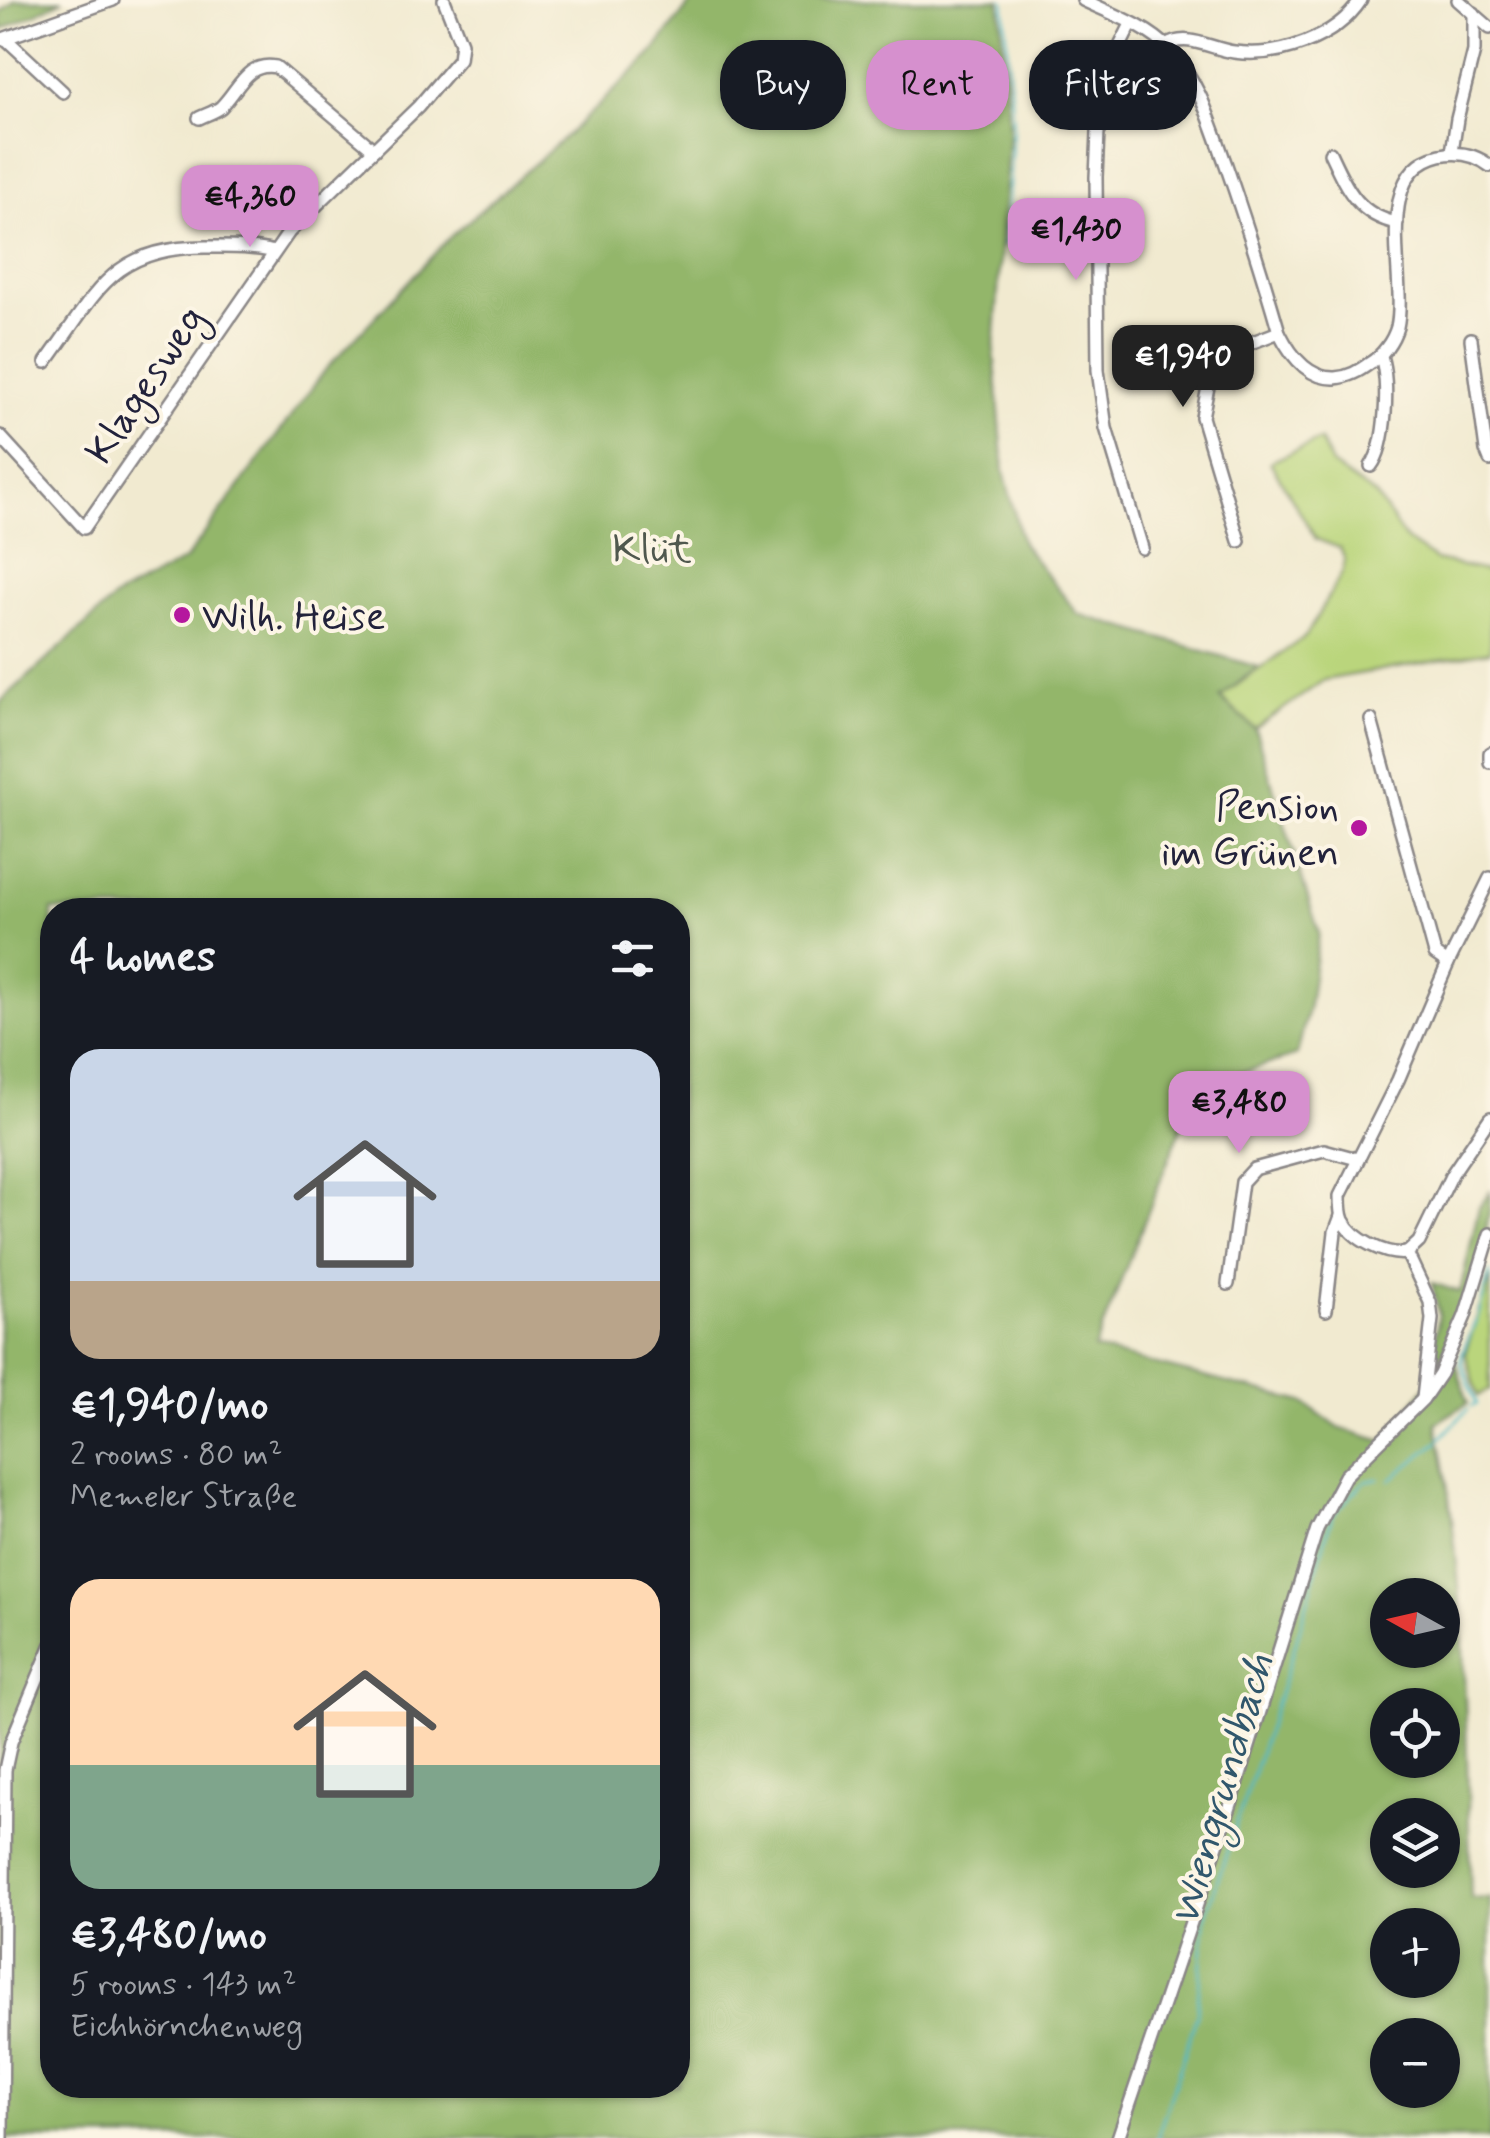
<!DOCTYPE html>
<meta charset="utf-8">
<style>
:root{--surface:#171b24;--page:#242831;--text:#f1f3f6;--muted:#9ea1a6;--accent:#d690ce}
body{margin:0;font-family:Mynerve,sans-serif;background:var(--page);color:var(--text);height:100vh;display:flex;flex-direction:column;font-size:38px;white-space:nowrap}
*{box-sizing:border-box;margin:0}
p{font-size:32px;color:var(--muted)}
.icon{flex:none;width:55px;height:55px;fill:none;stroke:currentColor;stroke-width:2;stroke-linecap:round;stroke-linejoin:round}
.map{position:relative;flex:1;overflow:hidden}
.panel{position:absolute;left:40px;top:898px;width:650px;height:1200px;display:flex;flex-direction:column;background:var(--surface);border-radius:40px;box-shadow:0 2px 8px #0004}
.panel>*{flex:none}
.banner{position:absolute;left:720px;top:40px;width:620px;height:90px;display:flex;gap:20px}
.needle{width:65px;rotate:278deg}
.buttons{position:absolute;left:1370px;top:1578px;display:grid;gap:20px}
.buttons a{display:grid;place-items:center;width:90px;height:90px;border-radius:50%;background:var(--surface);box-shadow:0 2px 8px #0004;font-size:50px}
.price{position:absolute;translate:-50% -85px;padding:0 22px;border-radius:20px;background:var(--accent);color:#111;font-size:32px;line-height:65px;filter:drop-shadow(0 2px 5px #0008)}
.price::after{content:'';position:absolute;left:50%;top:60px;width:30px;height:22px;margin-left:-15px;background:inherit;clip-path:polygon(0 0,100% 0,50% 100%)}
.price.on{background:#222;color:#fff}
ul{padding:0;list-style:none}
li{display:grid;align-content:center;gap:20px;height:530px;padding:0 30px}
li span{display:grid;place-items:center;height:310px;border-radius:30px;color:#555}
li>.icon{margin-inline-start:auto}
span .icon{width:180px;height:180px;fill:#fffc;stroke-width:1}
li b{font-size:42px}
h2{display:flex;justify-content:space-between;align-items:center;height:120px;padding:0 30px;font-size:42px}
.tag{padding:0 35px;border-radius:40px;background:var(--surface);box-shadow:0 2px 8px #0004;font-size:35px;line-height:90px}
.tag.on{background:var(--accent);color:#111}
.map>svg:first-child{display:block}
.green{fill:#bad57b;stroke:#6e7c5b;stroke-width:2.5}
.forest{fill:#93b66b;stroke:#5a6c53;stroke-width:2.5;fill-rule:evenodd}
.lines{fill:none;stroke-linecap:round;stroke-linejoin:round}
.stream{stroke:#4dbac7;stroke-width:2.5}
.minor-casing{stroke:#8a8686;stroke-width:16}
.minor{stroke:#fff;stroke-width:11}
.poi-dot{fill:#b5179e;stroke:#fcf5e5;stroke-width:4}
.labels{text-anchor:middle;stroke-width:8;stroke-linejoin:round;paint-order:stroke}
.street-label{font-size:40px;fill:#22223b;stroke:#fcf5e5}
.park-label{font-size:40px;fill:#50584e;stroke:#fcf5e5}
.poi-label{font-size:40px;fill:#22223b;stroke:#fcf5e5;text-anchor:start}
.water-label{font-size:42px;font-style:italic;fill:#31576c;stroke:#fcf5e5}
</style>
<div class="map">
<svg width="1490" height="2138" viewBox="0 0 1490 2138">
<rect width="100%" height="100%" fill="#fcf5e5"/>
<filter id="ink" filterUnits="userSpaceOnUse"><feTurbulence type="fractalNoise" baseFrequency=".01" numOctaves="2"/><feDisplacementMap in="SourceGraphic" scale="20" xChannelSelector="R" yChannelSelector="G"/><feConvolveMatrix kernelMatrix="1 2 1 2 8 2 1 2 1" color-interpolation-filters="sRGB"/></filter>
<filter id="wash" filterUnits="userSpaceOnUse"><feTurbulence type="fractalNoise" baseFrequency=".0048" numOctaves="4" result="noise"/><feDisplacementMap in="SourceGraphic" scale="40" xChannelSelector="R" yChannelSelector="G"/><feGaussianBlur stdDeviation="2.25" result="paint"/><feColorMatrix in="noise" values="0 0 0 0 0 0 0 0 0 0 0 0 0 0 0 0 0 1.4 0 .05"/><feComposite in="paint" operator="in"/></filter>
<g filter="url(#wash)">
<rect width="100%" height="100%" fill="#f1ead0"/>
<g class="green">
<polygon points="1320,440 1332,465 1376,496 1406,540 1436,560 1490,572 1490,651 1324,680 1255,729 1220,697 1306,636 1343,571 1345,560 1340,548 1316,539 1270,462"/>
<polygon points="1490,1277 1490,1389 1478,1396 1465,1353"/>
</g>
<g class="forest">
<polygon points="15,0 63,0 2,30 0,13"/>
<path d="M693 0H1000L1009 129 994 350 1004 471 1022 543 1078 614 1258 667 1220 698 1255 729 1319 933 1309 1005 1297 1055 1235 1075 1189 1108 1094 1349 1303 1402 1339 1428 1383 1441 1449 1357 1455 1361 1468 1403 1436 1423C1469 1579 1465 1741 1471 1899L1490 1898V2138H0V702L116 597 185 560 326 369 452 235 563 139 650 56ZM52 910H678V2085H52ZM1388 1595H1442V1650H1388ZM1388 1705H1442V1760H1388ZM1388 1815H1442V1870H1388ZM1388 1925H1442V1980H1388ZM1388 2035H1442V2090H1388Z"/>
<path d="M1490 1192C1490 1247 1458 1331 1429 1378L1439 1314 1432 1283 1460 1292 1479 1207Z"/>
</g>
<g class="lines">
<g class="stream">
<polyline points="1004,0 1013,128 1005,245"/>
<polyline points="1472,1406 1477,1404 1462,1364 1462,1354 1478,1316 1490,1272"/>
<polyline points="1440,1439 1468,1409"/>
<polyline points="1390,1480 1438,1442"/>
<polyline points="1157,2138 1197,2015 1204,1921 1293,1652 1332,1516 1364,1482 1378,1479"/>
</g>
</g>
</g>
<g filter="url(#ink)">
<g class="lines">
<defs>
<g id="minor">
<path d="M1083 0C1112 14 1147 26 1169 49 1200 82 1211 124 1226 165 1245 220 1263 276 1279 332 1290 354 1308 379 1335 378 1349 377 1359 371 1370 363 1382 356 1393 341 1397 327 1408 279 1370 171 1440 155 1459 151 1475 154 1490 166"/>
<polyline points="1458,0 1490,28"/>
<polyline points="1131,24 1100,87 1096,177 1098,370 1106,428 1142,548"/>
<polyline points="6,39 63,92"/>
<polyline points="0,40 113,0"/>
<path d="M1166 46C1187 32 1211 49 1234 52 1279 58 1336 38 1361 0"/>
<path d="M199 118C207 114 215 112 221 107 239 89 247 61 276 67L374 150"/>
<polyline points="1452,152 1457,119 1474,51 1474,13"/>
<path d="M1330 153C1346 187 1357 215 1397 223"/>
<polyline points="1471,339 1486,450 1490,460"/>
<path d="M46 362C96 294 111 247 205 247 228 247 251 246 274 252"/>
<polyline points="0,436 84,528 289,232 418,107 459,59 461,43 444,0"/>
<path d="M1371 466C1387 445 1389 382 1381 356"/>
<polyline points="1239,541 1202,417 1210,377 1240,347 1279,332"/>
<polyline points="1371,720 1435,954 1448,963"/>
<polyline points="1490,753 1490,762"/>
<path d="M1407 1253C1386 1256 1353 1240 1343 1220 1340 1213 1340 1204 1340 1196L1398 1080 1448 963 1490 878"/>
<polyline points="1407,1253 1419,1242 1452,1174 1490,1118"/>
<polyline points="1407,1253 1430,1302 1432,1319 1423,1398"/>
<polyline points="1228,1284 1242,1182 1254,1169 1324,1150 1357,1159"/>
<polyline points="1326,1310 1335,1232 1341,1216"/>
<polyline points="2,2138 5,1770 11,1742 52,1644"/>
<polyline points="1118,2138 1232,1801 1317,1529 1345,1476 1423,1399 1440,1374 1465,1316 1490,1234"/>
</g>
</defs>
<use href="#minor" class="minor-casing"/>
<use href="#minor" class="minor"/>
</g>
</g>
<g class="poi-dot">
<circle cx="182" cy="615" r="10"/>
<circle cx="1359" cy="828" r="10"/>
</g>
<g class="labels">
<g class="street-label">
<text transform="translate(144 384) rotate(-56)" y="14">Klagesweg</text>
</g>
<g class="park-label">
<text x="652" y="562">Klüt</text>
</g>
<g class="poi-label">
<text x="202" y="629">Wilh. Heise</text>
<text x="1339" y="819" text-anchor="end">Pension<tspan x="1339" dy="46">im Grünen</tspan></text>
</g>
<g class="water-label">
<text transform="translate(1220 1789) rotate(-74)" y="15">Wiengrundbach</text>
</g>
</g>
</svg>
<div class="buttons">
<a><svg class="needle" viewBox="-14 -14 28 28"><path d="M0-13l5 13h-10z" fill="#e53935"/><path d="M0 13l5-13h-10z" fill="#9ea1a6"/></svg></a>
<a><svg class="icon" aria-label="locate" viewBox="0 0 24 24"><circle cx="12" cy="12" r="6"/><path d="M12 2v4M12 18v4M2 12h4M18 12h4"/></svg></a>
<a><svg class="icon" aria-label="layers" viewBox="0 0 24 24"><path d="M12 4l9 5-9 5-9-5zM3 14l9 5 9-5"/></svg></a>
<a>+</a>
<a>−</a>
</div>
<b class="price" style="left:250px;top:250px">€4,360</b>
<b class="price" style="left:1076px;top:283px">€1,430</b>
<b class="price on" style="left:1183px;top:410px">€1,940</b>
<b class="price" style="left:1239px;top:1156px">€3,480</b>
<div class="banner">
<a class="tag">Buy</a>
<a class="tag on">Rent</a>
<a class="tag">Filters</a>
</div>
<section class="panel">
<h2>4 homes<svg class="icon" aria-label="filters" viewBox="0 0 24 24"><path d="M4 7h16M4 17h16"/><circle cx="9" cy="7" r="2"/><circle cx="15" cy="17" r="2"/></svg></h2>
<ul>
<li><span style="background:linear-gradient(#c9d6e8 75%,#b9a48a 0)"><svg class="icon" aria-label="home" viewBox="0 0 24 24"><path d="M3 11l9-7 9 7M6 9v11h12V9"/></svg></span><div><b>€1,940/mo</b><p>2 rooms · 80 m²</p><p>Memeler Straße</p></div></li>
<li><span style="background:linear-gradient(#ffd9b3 60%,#7fa58c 0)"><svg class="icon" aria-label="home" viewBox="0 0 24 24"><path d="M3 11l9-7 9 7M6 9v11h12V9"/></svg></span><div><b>€3,480/mo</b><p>5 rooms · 143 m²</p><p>Eichhörnchenweg</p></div></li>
</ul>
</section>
</div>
